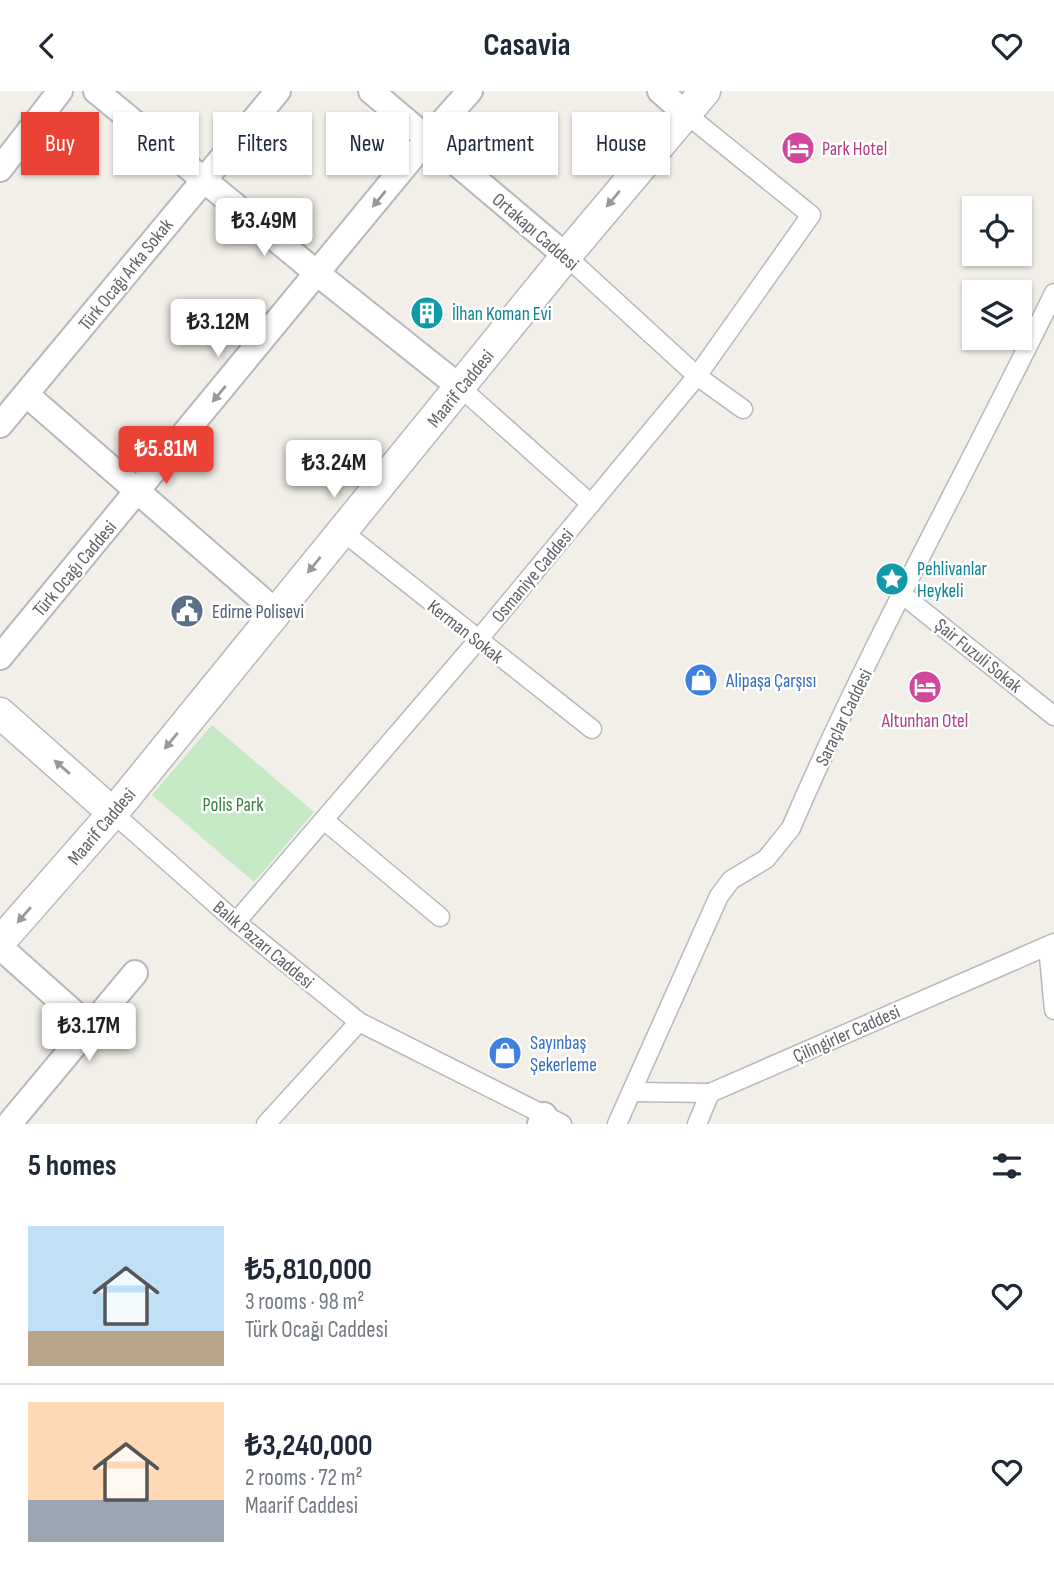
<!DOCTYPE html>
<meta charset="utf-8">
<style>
:root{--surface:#fff;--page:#f2f2f3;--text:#1f2937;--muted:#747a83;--line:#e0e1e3;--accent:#ea4335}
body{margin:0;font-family:"Sofia Sans Condensed",sans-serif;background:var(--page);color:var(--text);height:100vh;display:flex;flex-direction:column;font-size:26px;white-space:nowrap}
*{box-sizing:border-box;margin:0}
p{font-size:23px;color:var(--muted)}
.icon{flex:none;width:38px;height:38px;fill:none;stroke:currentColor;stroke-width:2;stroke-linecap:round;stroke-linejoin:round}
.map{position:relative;height:1033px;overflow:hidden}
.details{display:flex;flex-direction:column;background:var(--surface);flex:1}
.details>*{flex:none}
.hud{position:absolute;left:21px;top:21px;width:700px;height:63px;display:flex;gap:14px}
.fabs{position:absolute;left:962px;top:105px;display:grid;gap:14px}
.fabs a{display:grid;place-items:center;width:70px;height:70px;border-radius:0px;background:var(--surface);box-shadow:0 2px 5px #0004;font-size:35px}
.price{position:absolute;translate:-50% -60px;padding:0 16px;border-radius:7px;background:#fff;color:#222;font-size:23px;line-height:46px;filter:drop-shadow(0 2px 4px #0008)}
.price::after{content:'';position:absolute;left:50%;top:42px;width:21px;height:16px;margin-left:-10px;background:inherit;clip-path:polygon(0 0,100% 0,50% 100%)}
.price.current{background:var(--accent);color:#fff}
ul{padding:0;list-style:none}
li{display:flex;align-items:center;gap:21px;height:175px;padding:0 28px}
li+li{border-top:2px solid var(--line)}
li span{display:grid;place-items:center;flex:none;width:196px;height:140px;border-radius:0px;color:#555}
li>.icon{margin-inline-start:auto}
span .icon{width:84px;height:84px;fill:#fffc;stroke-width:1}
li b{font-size:30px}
h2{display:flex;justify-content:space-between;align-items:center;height:84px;padding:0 28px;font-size:30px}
.chip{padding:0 24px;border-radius:0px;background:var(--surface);box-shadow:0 2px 5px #0004;font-size:24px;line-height:63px}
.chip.current{background:var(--accent);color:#fff}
header{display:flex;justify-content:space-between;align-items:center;height:91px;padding:0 28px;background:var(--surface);font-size:32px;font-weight:700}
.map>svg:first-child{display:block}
.green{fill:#c5e8c5}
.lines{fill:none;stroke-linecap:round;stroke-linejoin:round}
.pedestrian-casing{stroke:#b5b8bc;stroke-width:21}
.minor-casing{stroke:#b5b8bc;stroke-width:28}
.tertiary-casing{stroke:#b5b8bc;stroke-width:33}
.pedestrian{stroke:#fff;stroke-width:18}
.minor{stroke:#fff;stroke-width:24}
.tertiary{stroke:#fff;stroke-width:30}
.oneway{fill:#979a9d}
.labels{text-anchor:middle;stroke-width:5;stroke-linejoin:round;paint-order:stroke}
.hotel-label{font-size:19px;fill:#b23c85;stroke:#fff;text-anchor:start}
.street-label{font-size:19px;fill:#5f6368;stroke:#fff}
.culture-label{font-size:19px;fill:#0d838f;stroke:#fff;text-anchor:start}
.service-label{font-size:19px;fill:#4e5e75;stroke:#fff;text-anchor:start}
.shop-label{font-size:19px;fill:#366cbe;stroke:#fff;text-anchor:start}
.park-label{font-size:19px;fill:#348238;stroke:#fff}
</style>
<header><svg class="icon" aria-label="back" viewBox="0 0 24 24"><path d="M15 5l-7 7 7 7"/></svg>Casavia<svg class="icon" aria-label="heart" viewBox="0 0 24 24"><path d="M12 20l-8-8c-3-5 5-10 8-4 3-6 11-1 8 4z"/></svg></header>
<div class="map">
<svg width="1054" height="1033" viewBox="0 0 1054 1033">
<rect width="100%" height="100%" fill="#f1efe8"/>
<polygon class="green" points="212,634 314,721 254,791 152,704"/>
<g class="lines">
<defs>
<g id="pedestrian">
<polyline points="566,165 697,285 743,318"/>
<polyline points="461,297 591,413"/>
<polyline points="342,440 592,638"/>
<polyline points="903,504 1054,625"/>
<polyline points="113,722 236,831 359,931 562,1033"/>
<polyline points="324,729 440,826"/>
<polyline points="236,831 478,549 697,285 811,124 685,22"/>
<polyline points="1048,855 1054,919"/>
<polyline points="632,1001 710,1002 1054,852"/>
<polyline points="266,1033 359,931"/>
<path d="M617 1033 719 805 731 789 766 768 791 737C869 555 967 381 1054 202"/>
<polyline points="697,1033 710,1002"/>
</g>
<g id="minor">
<polyline points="96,0 318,183 461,297"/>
<polyline points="371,0 566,165"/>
<polyline points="660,0 685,22"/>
<polyline points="0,78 60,0"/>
<polyline points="27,304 275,520"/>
<polyline points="0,334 278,0"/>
<polyline points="0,566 428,47 470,0"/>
<polyline points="0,856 90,936"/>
<polyline points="9,1033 135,882"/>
<polyline points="540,1033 544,1024"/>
</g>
<g id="tertiary">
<polyline points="0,622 113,722"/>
<polyline points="0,851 113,722 566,165 705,0"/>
</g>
</defs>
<use href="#pedestrian" class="pedestrian-casing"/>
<use href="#minor" class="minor-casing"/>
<use href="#tertiary" class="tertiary-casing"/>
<use href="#pedestrian" class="pedestrian"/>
<use href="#minor" class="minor"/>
<use href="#tertiary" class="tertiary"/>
</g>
<defs><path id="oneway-solid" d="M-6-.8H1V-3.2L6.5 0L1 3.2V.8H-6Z" transform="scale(1.75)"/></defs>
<g class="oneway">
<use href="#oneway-solid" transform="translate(379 108) rotate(129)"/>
<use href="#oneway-solid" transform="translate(613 108) rotate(130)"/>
<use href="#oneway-solid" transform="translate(219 303) rotate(130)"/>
<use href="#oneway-solid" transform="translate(314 474) rotate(129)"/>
<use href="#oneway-solid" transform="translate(171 650) rotate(129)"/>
<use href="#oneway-solid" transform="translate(62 676) rotate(-139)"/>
<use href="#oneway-solid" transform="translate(24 824) rotate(131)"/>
</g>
<defs>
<symbol id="hotel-disc" viewBox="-11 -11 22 22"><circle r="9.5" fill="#d1479c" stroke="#fff"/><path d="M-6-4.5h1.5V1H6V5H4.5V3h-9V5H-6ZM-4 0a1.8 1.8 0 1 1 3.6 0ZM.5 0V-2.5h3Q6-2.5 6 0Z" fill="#fff"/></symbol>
<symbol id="building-disc" viewBox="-11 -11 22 22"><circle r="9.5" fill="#0f9aa8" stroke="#fff"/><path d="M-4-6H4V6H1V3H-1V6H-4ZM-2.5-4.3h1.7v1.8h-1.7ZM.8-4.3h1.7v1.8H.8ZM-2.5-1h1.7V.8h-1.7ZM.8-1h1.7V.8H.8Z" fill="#fff"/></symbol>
<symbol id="sight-disc" viewBox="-11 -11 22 22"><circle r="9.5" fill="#0f9aa8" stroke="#fff"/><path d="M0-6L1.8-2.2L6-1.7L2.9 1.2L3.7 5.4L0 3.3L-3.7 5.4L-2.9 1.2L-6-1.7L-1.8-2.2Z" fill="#fff"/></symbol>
<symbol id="civic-disc" viewBox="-11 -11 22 22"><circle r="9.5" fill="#5c6f8a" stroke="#fff"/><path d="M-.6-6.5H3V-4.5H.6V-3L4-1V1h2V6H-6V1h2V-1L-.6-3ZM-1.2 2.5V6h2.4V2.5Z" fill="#fff"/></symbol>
<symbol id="shop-disc" viewBox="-11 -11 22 22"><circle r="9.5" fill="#3f7fe0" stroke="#fff"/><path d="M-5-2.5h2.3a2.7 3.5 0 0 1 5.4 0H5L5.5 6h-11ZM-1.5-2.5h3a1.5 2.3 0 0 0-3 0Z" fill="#fff"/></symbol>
</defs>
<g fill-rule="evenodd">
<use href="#hotel-disc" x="779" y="38" width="38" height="38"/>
<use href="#building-disc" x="408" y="203" width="38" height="38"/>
<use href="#sight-disc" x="873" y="469" width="38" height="38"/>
<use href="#civic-disc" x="168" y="501" width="38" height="38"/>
<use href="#shop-disc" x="682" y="570" width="38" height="38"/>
<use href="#hotel-disc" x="906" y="577" width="38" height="38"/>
<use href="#shop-disc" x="486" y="943" width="38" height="38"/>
</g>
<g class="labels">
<g class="hotel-label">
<text x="822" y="64">Park Hotel</text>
<text x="925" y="636" text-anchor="middle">Altunhan Otel</text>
</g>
<g class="street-label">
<text transform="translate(536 140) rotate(41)" y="7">Ortakapı Caddesi</text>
<text transform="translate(125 183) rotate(-51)" y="7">Türk Ocağı Arka Sokak</text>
<text transform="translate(460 297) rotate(-51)" y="7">Maarif Caddesi</text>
<text transform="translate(74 477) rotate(-50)" y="7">Türk Ocağı Caddesi</text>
<text transform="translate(532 484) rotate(-50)" y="7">Osmaniye Caddesi</text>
<text transform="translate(466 540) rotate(38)" y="7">Kerman Sokak</text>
<text transform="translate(979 564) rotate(39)" y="7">Şair Fuzuli Sokak</text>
<text transform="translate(843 626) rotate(-64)" y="7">Saraçlar Caddesi</text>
<text transform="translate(101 735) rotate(-50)" y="7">Maarif Caddesi</text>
<text transform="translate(264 853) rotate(40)" y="7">Balık Pazarı Caddesi</text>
<text transform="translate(846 942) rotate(-24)" y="7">Çilingirler Caddesi</text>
</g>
<g class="culture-label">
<text x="452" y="229">İlhan Koman Evi</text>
<text x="917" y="484">Pehlivanlar<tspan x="917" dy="22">Heykeli</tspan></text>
</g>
<g class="service-label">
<text x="212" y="527">Edirne Polisevi</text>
</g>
<g class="shop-label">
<text x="726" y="596">Alipaşa Çarşısı</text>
<text x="530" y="958">Sayınbaş<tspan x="530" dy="22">Şekerleme</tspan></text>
</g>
<g class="park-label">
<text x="233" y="720">Polis Park</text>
</g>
</g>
</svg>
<div class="fabs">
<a><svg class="icon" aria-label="locate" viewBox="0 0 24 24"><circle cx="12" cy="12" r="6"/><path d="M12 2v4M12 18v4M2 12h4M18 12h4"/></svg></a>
<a><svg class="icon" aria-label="layers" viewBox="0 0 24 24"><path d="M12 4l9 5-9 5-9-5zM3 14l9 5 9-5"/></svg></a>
</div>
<b class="price" style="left:264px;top:167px">₺3.49M</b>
<b class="price" style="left:218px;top:268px">₺3.12M</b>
<b class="price current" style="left:166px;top:395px">₺5.81M</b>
<b class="price" style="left:334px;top:409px">₺3.24M</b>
<b class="price" style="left:89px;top:972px">₺3.17M</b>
<div class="hud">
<a class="chip current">Buy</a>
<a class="chip">Rent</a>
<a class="chip">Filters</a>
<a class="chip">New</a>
<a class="chip">Apartment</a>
<a class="chip">House</a>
</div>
</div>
<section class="details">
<h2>5 homes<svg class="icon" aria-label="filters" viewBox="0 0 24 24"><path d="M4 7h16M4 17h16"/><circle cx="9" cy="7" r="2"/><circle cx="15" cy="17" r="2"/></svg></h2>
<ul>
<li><span style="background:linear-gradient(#bfe0f5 75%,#b9a48a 0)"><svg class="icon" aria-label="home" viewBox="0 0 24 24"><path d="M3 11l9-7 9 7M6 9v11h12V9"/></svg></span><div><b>₺5,810,000</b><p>3 rooms · 98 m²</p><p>Türk Ocağı Caddesi</p></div><svg class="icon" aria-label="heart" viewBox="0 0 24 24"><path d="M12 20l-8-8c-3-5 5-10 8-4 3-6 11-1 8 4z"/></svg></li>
<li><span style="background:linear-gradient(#ffd9b3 70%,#9aa5b1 0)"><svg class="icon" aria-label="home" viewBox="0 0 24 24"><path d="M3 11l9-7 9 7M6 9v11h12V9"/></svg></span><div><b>₺3,240,000</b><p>2 rooms · 72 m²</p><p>Maarif Caddesi</p></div><svg class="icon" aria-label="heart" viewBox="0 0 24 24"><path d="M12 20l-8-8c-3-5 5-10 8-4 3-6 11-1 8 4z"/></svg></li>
</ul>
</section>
